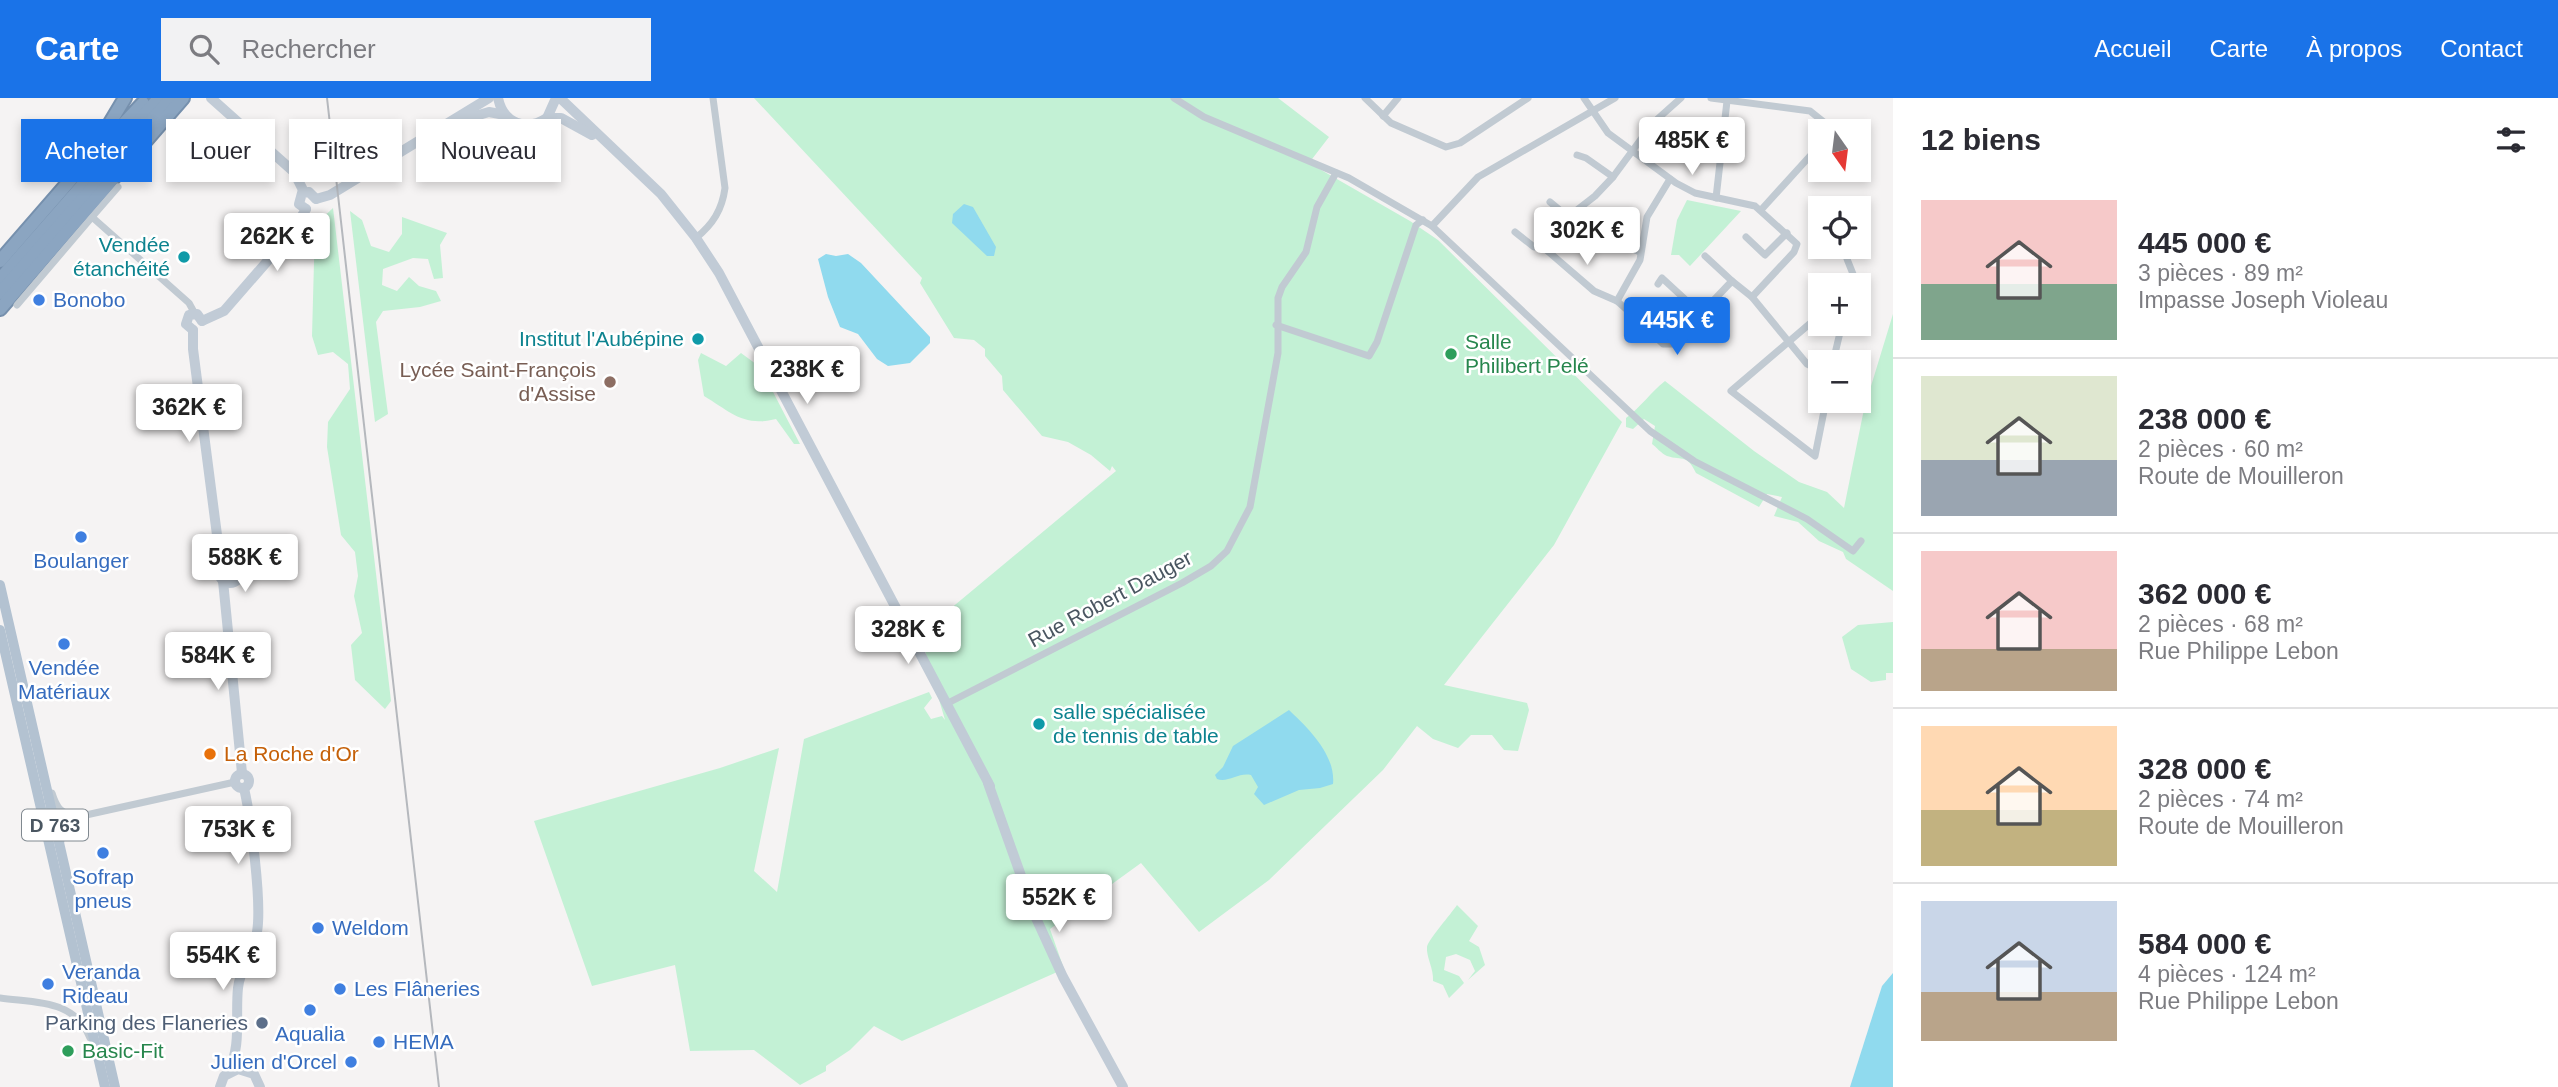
<!DOCTYPE html>
<html lang="fr">
<meta charset="utf-8">
<style>
:root{--surface:#fff;--page:#f2f2f3;--text:#2b2b33;--muted:#7c7c81;--line:#e1e1e2;--accent:#1a73e8}
body{margin:0;font-family:Helvetica,sans-serif;background:var(--page);color:var(--text);height:100vh;display:flex;flex-direction:column;font-size:26px;white-space:nowrap}
*{box-sizing:border-box;margin:0}
p{font-size:23px;color:var(--muted)}
.icon{flex:none;width:38px;height:38px;fill:none;stroke:currentColor;stroke-width:2;stroke-linecap:round;stroke-linejoin:round}
.map{position:relative;flex:1;overflow:hidden}
.drawer{display:flex;flex-direction:column;background:var(--surface);width:665px}
.drawer>*{flex:none}
.guide{position:absolute;left:21px;top:21px;width:665px;height:63px;display:flex;gap:14px}
.needle{width:46px;rotate:166deg}
.tools{position:absolute;left:1808px;top:21px;display:grid;gap:14px}
.tools a{display:grid;place-items:center;width:63px;height:63px;border-radius:0px;background:var(--surface);box-shadow:0 4px 10px #0003;font-size:35px}
.price{position:absolute;translate:-50% -60px;padding:0 16px;border-radius:7px;background:#fff;color:#222;font-size:23px;line-height:46px;filter:drop-shadow(0 2px 4px #0008)}
.price::after{content:'';position:absolute;left:50%;top:42px;width:21px;height:16px;margin-left:-10px;background:inherit;clip-path:polygon(0 0,100% 0,50% 100%)}
.price.current{background:var(--accent);color:#fff}
ul{padding:0;list-style:none}
li{display:flex;align-items:center;gap:21px;height:175px;padding:0 28px}
li+li{border-top:2px solid var(--line)}
li span{display:grid;place-items:center;flex:none;width:196px;height:140px;border-radius:0px;color:#555}
li>.icon{margin-inline-start:auto}
span .icon{width:84px;height:84px;fill:#fffc;stroke-width:1}
li b{font-size:30px}
h2{display:flex;justify-content:space-between;align-items:center;height:84px;padding:0 28px;font-size:30px}
.tag{padding:0 24px;border-radius:0px;background:var(--surface);box-shadow:0 4px 10px #0003;font-size:24px;line-height:63px}
.tag.current{background:var(--accent);color:#fff}
header{display:flex;align-items:center;gap:42px;box-sizing:border-box;height:98px;padding:0 35px;background:var(--accent);color:#fff}
header strong{font-size:33px}
nav{display:flex;gap:38px;margin-inline-start:auto;font-size:24px}
.search{width:490px;height:63px;background:var(--page);display:flex;align-items:center;gap:18px;box-sizing:border-box;padding:0 24px;border-radius:0px;color:var(--muted);font-size:26px}
main{display:flex;flex:1;min-height:0}
.map>svg:first-child{display:block}
.green{fill:#c3f1d5}
.water{fill:#90daee}
.lines{fill:none;stroke-linecap:round;stroke-linejoin:round}
.highway-casing{stroke:#7690ad;stroke-width:16}
.street{stroke:#c1cad2;stroke-width:7}
.secondary{stroke:#c1cbd6;stroke-width:10}
.primary{stroke:#b3c2d1;stroke-width:10}
.highway{stroke:#8ba5c1;stroke-width:12}
.rail{stroke:#b5b8bd;stroke-width:2}
.culture-dot{fill:#0f9aa8;stroke:#fff;stroke-width:2.5}
.shop-dot{fill:#3f7fe0;stroke:#fff;stroke-width:2.5}
.leisure-dot{fill:#2e9e5b;stroke:#fff;stroke-width:2.5}
.education-dot{fill:#8d6e63;stroke:#fff;stroke-width:2.5}
.food-dot{fill:#e8710a;stroke:#fff;stroke-width:2.5}
.service-dot{fill:#5c6f8a;stroke:#fff;stroke-width:2.5}
.labels{text-anchor:middle;stroke-width:5;stroke-linejoin:round;paint-order:stroke}
.shield{fill:#fff;stroke:#808990;stroke-width:2}
.shield-label{font-size:19px;font-weight:bold;fill:#4a5661}
.culture-label{font-size:21px;fill:#0d838f;stroke:#fff;text-anchor:end}
.shop-label{font-size:21px;fill:#366cbe;stroke:#fff;text-anchor:start}
.leisure-label{font-size:21px;fill:#27864d;stroke:#fff;text-anchor:start}
.education-label{font-size:21px;fill:#785e54;stroke:#fff;text-anchor:end}
.street-label{font-size:21px;fill:#4a5661;stroke:#fff}
.food-label{font-size:21px;fill:#c56008;stroke:#fff;text-anchor:start}
.service-label{font-size:21px;fill:#4e5e75;stroke:#fff;text-anchor:end}
</style>
<header>
<strong>Carte</strong>
<div class="search"><svg class="icon" aria-label="search" viewBox="0 0 24 24"><circle cx="10" cy="10" r="6"/><path d="M15 15l6 6"/></svg>Rechercher</div>
<nav><a>Accueil</a><a>Carte</a><a>À propos</a><a>Contact</a></nav>
</header>
<main>
<div class="map">
<svg width="1893" height="989" viewBox="0 0 1893 989">
<rect width="100%" height="100%" fill="#f5f3f3"/>
<g class="green">
<polygon points="754,0 1278,0 1329,39 1309,65 1410,123 1438,142 1622,324 1554,447 1444,587 1527,605 1529,612 1518,653 1504,652 1492,637 1471,637 1458,650 1433,641 1417,628 1383,672 1269,782 1199,834 1141,765 1050,831 1064,871 902,943 874,928 850,952 826,968 826,973 800,987 754,952 690,953 675,867 592,888 534,723 720,670 779,650 754,773 777,794 804,641 929,594 932,600 924,610 931,621 942,618 945,622 920,536 1116,373 1112,368 1110,373 1091,357 1068,344 1042,338 1003,292 1002,278 985,258 985,251 974,242 954,240 920,185 922,180"/>
<polygon points="1687,102 1741,113 1690,168 1679,157 1671,157 1677,122"/>
<polygon points="333,110 391,603 385,611 355,582 351,547 362,535 354,498 358,478 355,454 341,437 327,349 328,324 350,291 348,266 333,254 318,257 312,238 315,127"/>
<polygon points="350,113 362,122 371,148 389,154 402,136 402,119 447,135 440,147 443,180 434,181 428,161 413,160 383,171 382,187 397,193 409,179 419,188 436,193 441,203 420,209 383,213 376,224 388,316 375,324"/>
<path d="M1893 216V493L1846 461 1843 454 1819 443 1798 424 1774 418 1782 399 1767 396 1759 409 1696 375C1687 356 1683 363 1667 358 1662 356 1656 349 1652 346L1655 328 1644 321 1633 331 1626 329V320C1641 309 1650 295 1665 283L1754 353 1799 384 1827 394 1844 410 1864 311Z"/>
<path d="M701 255 726 268 741 255 760 269 800 346H794L776 321C743 329 731 314 704 298L698 262Z"/>
<polygon points="1893,524 1893,575 1886,575 1886,582 1871,584 1851,571 1842,539 1858,527"/>
<path d="M1457 807 1478 828 1469 843 1479 849 1485 867 1468 882 1475 873 1470 862 1456 856 1446 859 1444 872 1459 878 1464 885 1449 900 1443 887 1433 883C1434 871 1426 859 1427 849 1428 842 1451 816 1457 807Z"/>
</g>
<g class="water">
<polygon points="964,106 973,109 996,149 994,158 987,158 952,125 953,116"/>
<polygon points="826,156 836,158 848,156 861,165 930,239 930,245 910,265 888,268 877,261 858,236 840,229 828,199 818,161"/>
<path d="M1289 612C1308 630 1336 657 1333 686L1320 690 1299 692 1264 707 1254 696 1258 689 1251 677C1239 674 1228 685 1217 681L1215 677 1223 669 1233 648Z"/>
<polygon points="1893,875 1893,989 1850,989 1882,888"/>
</g>
<g class="lines">
<defs>
<g id="highway">
<polyline points="98,45 125,0"/>
<polyline points="0,163 73,79 143,5"/>
<polyline points="0,181 159,0"/>
<polyline points="0,195 171,0"/>
<polyline points="0,211 183,0"/>
</g>
</defs>
<use href="#highway" class="highway-casing"/>
<g class="street">
<polyline points="1174,0 1204,19 1349,80 1432,128 1650,333 1694,363 1807,421 1853,453 1861,443"/>
<polyline points="1365,0 1391,25 1446,49 1460,45 1528,0"/>
<polyline points="1584,0 1608,35 1676,85 1695,95 1755,108 1797,146 1794,154 1752,199 1732,183 1672,246 1663,246 1646,230"/>
<polyline points="1711,0 1810,13 1830,29 1831,33"/>
<polyline points="1383,18 1398,0"/>
<polyline points="1577,57 1586,60 1613,79"/>
<polyline points="1670,81 1647,119 1640,162 1617,203 1594,193 1543,149 1568,119 1595,98 1613,79 1653,25 1681,0"/>
<polyline points="118,89 92,119 189,205 195,216"/>
<polyline points="1716,100 1727,3"/>
<polyline points="1550,104 1568,119"/>
<polyline points="1761,112 1820,47"/>
<polyline points="1573,115 1601,138 1640,154"/>
<polyline points="1432,128 1478,79 1615,0"/>
<polyline points="1515,134 1534,149 1543,149"/>
<polyline points="1746,139 1765,157 1787,135"/>
<path d="M696 140C713 126 722 112 725 90L713 0"/>
<polyline points="1705,158 1732,183"/>
<polyline points="1847,161 1853,176 1850,187"/>
<polyline points="1658,186 1662,180 1700,215"/>
<polyline points="1752,199 1807,266 1820,272"/>
<polyline points="1617,203 1636,220"/>
<polyline points="17,207 92,119"/>
<polyline points="1820,217 1731,293 1815,358 1826,303"/>
<polyline points="1276,227 1369,258 1377,244 1416,127 1423,122"/>
<polyline points="1833,264 1842,226"/>
<polyline points="948,605 1182,485 1211,468 1227,453 1250,409 1278,255 1278,200 1282,189 1306,154 1317,109 1336,75"/>
<path d="M52 695C57 711 61 715 77 719"/>
<polyline points="61,743 63,731 77,719 235,684"/>
<path d="M0 900C35 905 75 901 90 940"/>
</g>
<g class="secondary">
<polyline points="211,0 294,74 304,94"/>
<path d="M498 0C503 25 526 34 547 20L556 0"/>
<polyline points="560,0 661,96 696,140 719,175 990,688"/>
<polyline points="547,20 561,20 592,37"/>
<polyline points="465,21 489,14 505,17"/>
<polyline points="316,101 330,97 489,0"/>
<polyline points="306,111 299,106 302,95 309,94 316,101"/>
<polyline points="202,223 224,213 291,136 306,111"/>
<polyline points="193,232 193,251 221,468"/>
<polyline points="193,232 186,226 189,217 197,216 202,223"/>
<circle cx="230" cy="474" r="11"/>
<polyline points="223,483 242,675"/>
<circle cx="242" cy="683" r="7"/>
<polyline points="988,685 1036,820 1063,879 1123,989"/>
<path d="M228 974C242 948 235 918 238 890 240 869 254 854 257 834 262 805 251 721 244 690"/>
<polyline points="220,989 224,978 238,971 254,976 260,989"/>
</g>
<g class="primary">
<polyline points="0,487 115,989"/>
<polyline points="0,532 105,989"/>
</g>
<use href="#highway" class="highway"/>
<polyline class="rail" points="327,0 439,989"/>
</g>
<g class="culture-dot">
<circle cx="184" cy="159" r="7"/>
<circle cx="698" cy="241" r="7"/>
<circle cx="1039" cy="626" r="7"/>
</g>
<g class="shop-dot">
<circle cx="39" cy="202" r="7"/>
<circle cx="81" cy="439" r="7"/>
<circle cx="64" cy="546" r="7"/>
<circle cx="103" cy="755" r="7"/>
<circle cx="318" cy="830" r="7"/>
<circle cx="48" cy="886" r="7"/>
<circle cx="340" cy="891" r="7"/>
<circle cx="310" cy="912" r="7"/>
<circle cx="379" cy="944" r="7"/>
<circle cx="351" cy="964" r="7"/>
</g>
<g class="leisure-dot">
<circle cx="1451" cy="256" r="7"/>
<circle cx="68" cy="953" r="7"/>
</g>
<circle class="education-dot" cx="610" cy="284" r="7"/>
<circle class="food-dot" cx="210" cy="656" r="7"/>
<circle class="service-dot" cx="262" cy="925" r="7"/>
<g class="labels">
<rect class="shield" x="22" y="711.5" width="66" height="31" rx="5"/>
<g class="shield-label">
<text x="55" y="734">D 763</text>
</g>
<g class="culture-label">
<text x="170" y="154">Vendée<tspan x="170" dy="24">étanchéité</tspan></text>
<text x="684" y="248">Institut l'Aubépine</text>
<text x="1053" y="621" text-anchor="start">salle spécialisée<tspan x="1053" dy="24">de tennis de table</tspan></text>
</g>
<g class="shop-label">
<text x="53" y="209">Bonobo</text>
<text x="81" y="470" text-anchor="middle">Boulanger</text>
<text x="64" y="577" text-anchor="middle">Vendée<tspan x="64" dy="24">Matériaux</tspan></text>
<text x="103" y="786" text-anchor="middle">Sofrap<tspan x="103" dy="24">pneus</tspan></text>
<text x="332" y="837">Weldom</text>
<text x="62" y="881">Veranda<tspan x="62" dy="24">Rideau</tspan></text>
<text x="354" y="898">Les Flâneries</text>
<text x="310" y="943" text-anchor="middle">Aqualia</text>
<text x="393" y="951">HEMA</text>
<text x="337" y="971" text-anchor="end">Julien d'Orcel</text>
</g>
<g class="leisure-label">
<text x="1465" y="251">Salle<tspan x="1465" dy="24">Philibert Pelé</tspan></text>
<text x="82" y="960">Basic-Fit</text>
</g>
<g class="education-label">
<text x="596" y="279">Lycée Saint-François<tspan x="596" dy="24">d'Assise</tspan></text>
</g>
<g class="street-label">
<text transform="translate(1110 501) rotate(-28)" y="7">Rue Robert Dauger</text>
</g>
<g class="food-label">
<text x="224" y="663">La Roche d'Or</text>
</g>
<g class="service-label">
<text x="248" y="932">Parking des Flaneries</text>
</g>
</g>
</svg>
<div class="tools">
<a><svg class="needle" viewBox="-14 -14 28 28"><path d="M0-13l5 13h-10z" fill="#e53935"/><path d="M0 13l5-13h-10z" fill="#7c7c81"/></svg></a>
<a><svg class="icon" aria-label="locate" viewBox="0 0 24 24"><circle cx="12" cy="12" r="6"/><path d="M12 2v4M12 18v4M2 12h4M18 12h4"/></svg></a>
<a>+</a>
<a>−</a>
</div>
<b class="price" style="left:1692px;top:79px">485K €</b>
<b class="price" style="left:1587px;top:169px">302K €</b>
<b class="price" style="left:277px;top:175px">262K €</b>
<b class="price current" style="left:1677px;top:259px">445K €</b>
<b class="price" style="left:807px;top:308px">238K €</b>
<b class="price" style="left:189px;top:346px">362K €</b>
<b class="price" style="left:245px;top:496px">588K €</b>
<b class="price" style="left:908px;top:568px">328K €</b>
<b class="price" style="left:218px;top:594px">584K €</b>
<b class="price" style="left:238px;top:768px">753K €</b>
<b class="price" style="left:1059px;top:836px">552K €</b>
<b class="price" style="left:223px;top:894px">554K €</b>
<div class="guide">
<a class="tag current">Acheter</a>
<a class="tag">Louer</a>
<a class="tag">Filtres</a>
<a class="tag">Nouveau</a>
</div>
</div>
<section class="drawer">
<h2>12 biens<svg class="icon" aria-label="filters" viewBox="0 0 24 24"><path d="M4 7h16M4 17h16"/><circle cx="9" cy="7" r="2"/><circle cx="15" cy="17" r="2"/></svg></h2>
<ul>
<li><span style="background:linear-gradient(#f6c9c9 60%,#7fa58c 0)"><svg class="icon" aria-label="home" viewBox="0 0 24 24"><path d="M3 11l9-7 9 7M6 9v11h12V9"/></svg></span><div><b>445 000 €</b><p>3 pièces · 89 m²</p><p>Impasse Joseph Violeau</p></div></li>
<li><span style="background:linear-gradient(#dfe7d0 60%,#9aa5b1 0)"><svg class="icon" aria-label="home" viewBox="0 0 24 24"><path d="M3 11l9-7 9 7M6 9v11h12V9"/></svg></span><div><b>238 000 €</b><p>2 pièces · 60 m²</p><p>Route de Mouilleron</p></div></li>
<li><span style="background:linear-gradient(#f6c9c9 70%,#b9a48a 0)"><svg class="icon" aria-label="home" viewBox="0 0 24 24"><path d="M3 11l9-7 9 7M6 9v11h12V9"/></svg></span><div><b>362 000 €</b><p>2 pièces · 68 m²</p><p>Rue Philippe Lebon</p></div></li>
<li><span style="background:linear-gradient(#ffd9b3 60%,#c2b280 0)"><svg class="icon" aria-label="home" viewBox="0 0 24 24"><path d="M3 11l9-7 9 7M6 9v11h12V9"/></svg></span><div><b>328 000 €</b><p>2 pièces · 74 m²</p><p>Route de Mouilleron</p></div></li>
<li><span style="background:linear-gradient(#c9d6e8 65%,#b9a48a 0)"><svg class="icon" aria-label="home" viewBox="0 0 24 24"><path d="M3 11l9-7 9 7M6 9v11h12V9"/></svg></span><div><b>584 000 €</b><p>4 pièces · 124 m²</p><p>Rue Philippe Lebon</p></div></li>
</ul>
</section>
</main>
